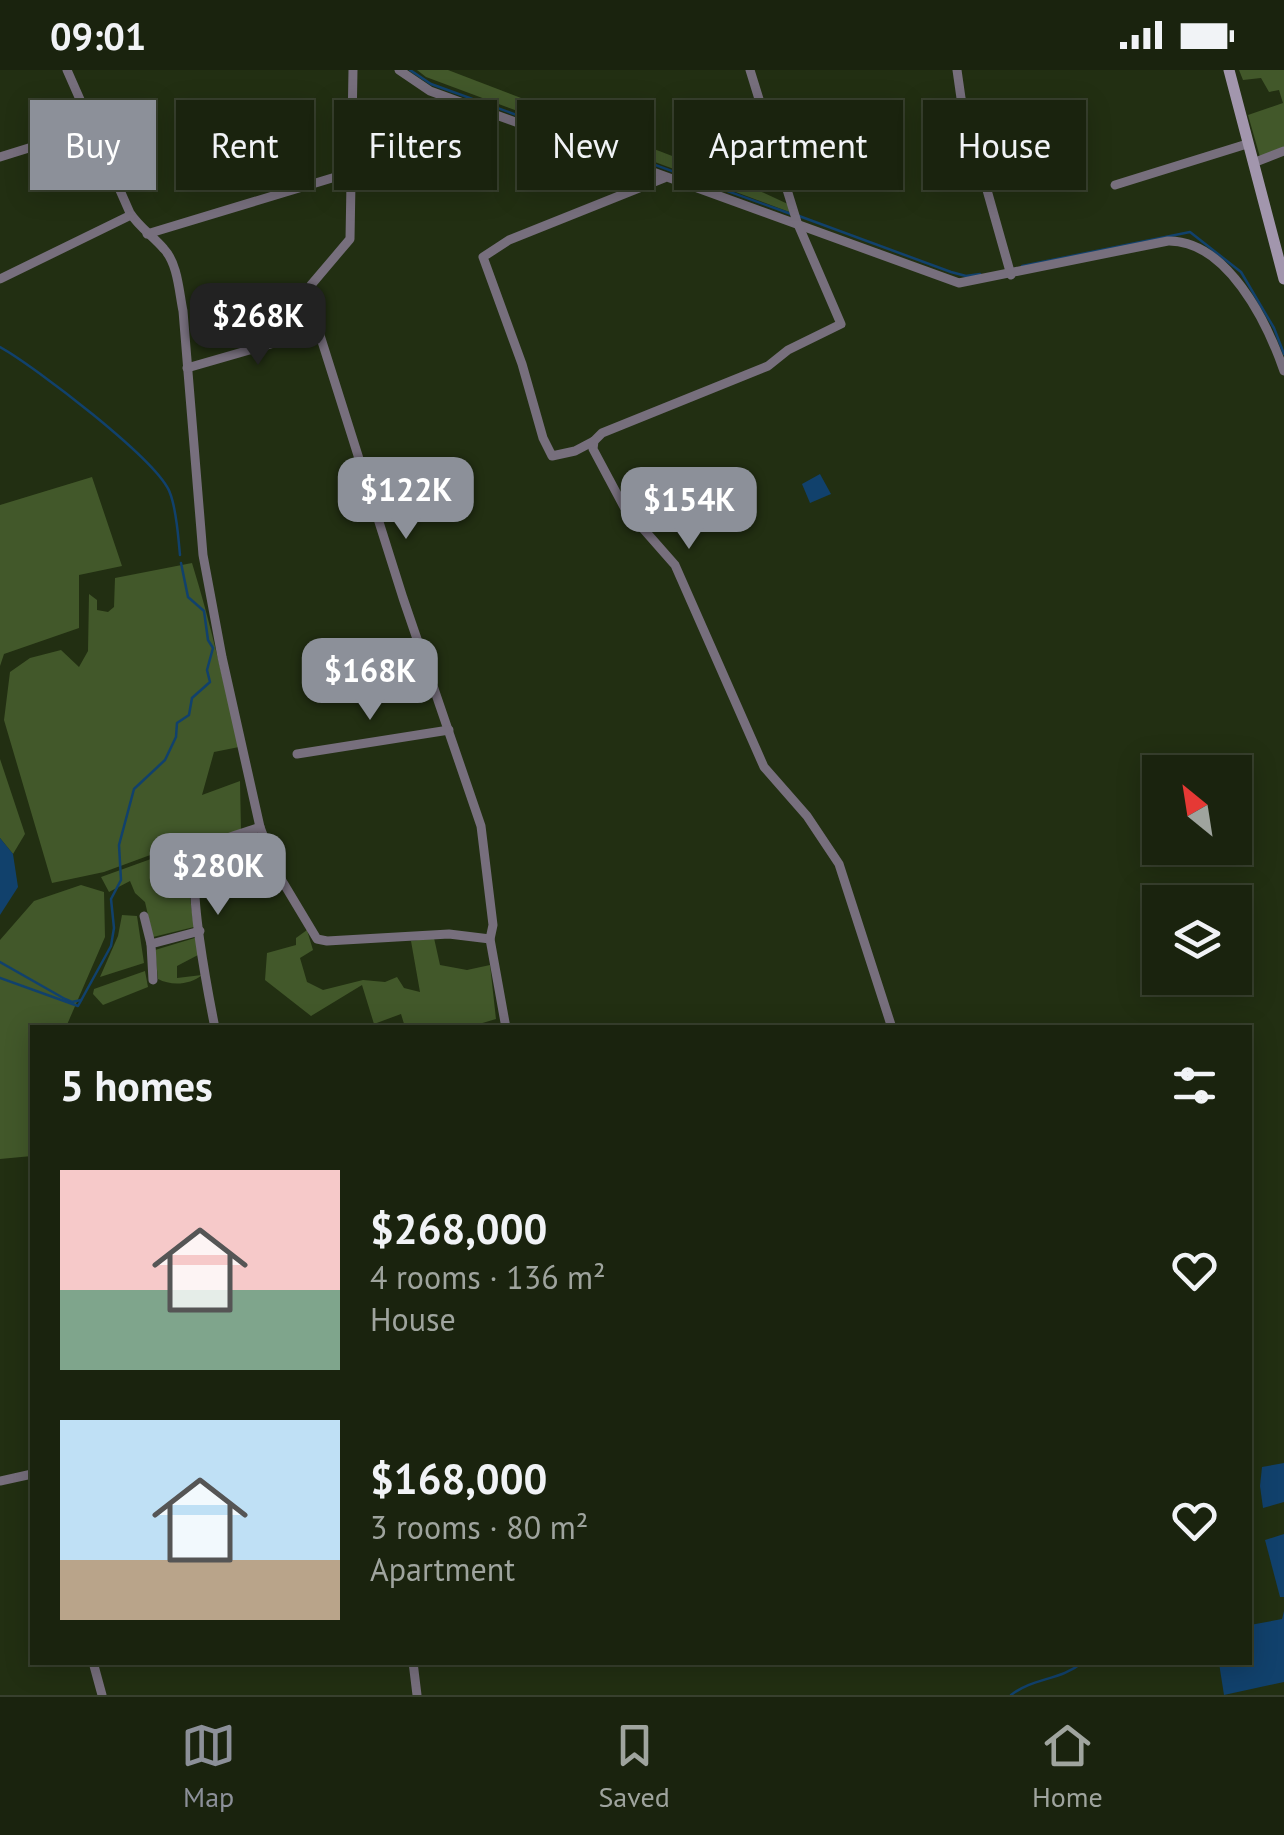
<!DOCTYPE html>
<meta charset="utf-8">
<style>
:root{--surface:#1a230e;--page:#272f1c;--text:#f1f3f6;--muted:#9fa49e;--line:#38402e;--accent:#8c9099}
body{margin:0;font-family:"PT Sans",sans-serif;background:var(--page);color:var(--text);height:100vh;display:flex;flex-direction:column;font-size:38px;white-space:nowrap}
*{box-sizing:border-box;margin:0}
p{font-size:32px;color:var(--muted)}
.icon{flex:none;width:55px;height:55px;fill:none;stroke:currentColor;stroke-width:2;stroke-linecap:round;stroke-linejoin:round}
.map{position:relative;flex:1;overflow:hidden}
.sheet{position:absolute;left:30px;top:955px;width:1222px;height:640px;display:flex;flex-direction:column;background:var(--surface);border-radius:0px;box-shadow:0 5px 25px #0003,0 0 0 2px var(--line)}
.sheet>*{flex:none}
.hud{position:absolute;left:30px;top:30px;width:1225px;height:90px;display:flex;gap:20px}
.needle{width:65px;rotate:330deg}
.controls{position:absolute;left:1142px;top:685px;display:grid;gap:20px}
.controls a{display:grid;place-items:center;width:110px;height:110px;border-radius:0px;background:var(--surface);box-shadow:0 5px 25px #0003,0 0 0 2px var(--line);font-size:50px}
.price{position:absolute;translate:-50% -85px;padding:0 22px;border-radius:20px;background:var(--accent);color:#fff;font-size:32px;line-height:65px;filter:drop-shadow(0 2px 5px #0008)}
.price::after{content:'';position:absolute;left:50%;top:60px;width:30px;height:22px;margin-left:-15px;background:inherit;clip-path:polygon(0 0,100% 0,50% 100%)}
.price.on{background:#222;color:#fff}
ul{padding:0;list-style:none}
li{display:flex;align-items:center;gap:30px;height:250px;padding:0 30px}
li span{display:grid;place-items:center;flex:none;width:280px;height:200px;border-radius:0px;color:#555}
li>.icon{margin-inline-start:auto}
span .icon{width:120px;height:120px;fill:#fffc;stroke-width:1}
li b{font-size:42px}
h2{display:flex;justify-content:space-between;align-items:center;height:120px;padding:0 30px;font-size:42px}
.pill{padding:0 35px;border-radius:0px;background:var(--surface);box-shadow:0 5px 25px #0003,0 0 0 2px var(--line);font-size:35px;line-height:90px}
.pill.on{background:var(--accent);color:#fff}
.status{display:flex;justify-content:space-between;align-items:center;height:70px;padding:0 50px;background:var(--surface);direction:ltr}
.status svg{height:28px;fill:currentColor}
.tabs{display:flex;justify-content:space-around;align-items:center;height:140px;border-top:2px solid var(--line);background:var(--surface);font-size:28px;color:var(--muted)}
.tabs a{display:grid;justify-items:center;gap:5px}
.tabs .on{color:var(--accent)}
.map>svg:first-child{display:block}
.green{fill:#42582a}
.water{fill:#11416c}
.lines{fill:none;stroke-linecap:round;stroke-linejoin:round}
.stream{stroke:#11416c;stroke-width:2.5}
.minor{stroke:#776f7d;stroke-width:9}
.secondary{stroke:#a296ad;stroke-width:11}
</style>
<div class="status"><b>09:01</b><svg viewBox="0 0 49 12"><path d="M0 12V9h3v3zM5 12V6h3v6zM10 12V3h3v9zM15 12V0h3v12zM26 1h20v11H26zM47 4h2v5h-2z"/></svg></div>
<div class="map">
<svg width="1284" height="1625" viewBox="0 0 1284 1625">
<rect width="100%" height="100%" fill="#222f12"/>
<g class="green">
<polygon points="417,0 448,0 740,112 790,135 792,143 426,7"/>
<polygon points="1239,0 1284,0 1284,77 1260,87 1248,45 1283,33 1279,20 1269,22 1261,8 1243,10"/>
<polygon points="92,407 122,496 79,505 79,558 4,584 0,596 0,435"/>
<path d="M192 493C211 554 224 615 239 677L214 682 202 725 240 711 241 761 202 782 164 780 104 802 52 813 4 650 10 602 30 588 61 580 79 597 88 581 89 524 97 530V540L108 542 114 537 115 508Z"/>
<polygon points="0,689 25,764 13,784 0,768"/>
<polygon points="162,785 190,785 186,795 154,807 162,826 189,820 194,857 153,867 145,832 135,823 130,811 109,822 101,807"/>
<polygon points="81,815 104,822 105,867 66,957 32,958 32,1086 0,1089 0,870 34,831"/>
<polygon points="122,845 137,846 144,893 100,907 118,866"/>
<polygon points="307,860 313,880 300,888 307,912 323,920 363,910 385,912 397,907 404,918 420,922 411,871 434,868 440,895 467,900 490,895 496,949 469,957 405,957 401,944 374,954 362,915 311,946 265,910 267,883 296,875 296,868"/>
<path d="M198 867V885L177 896V908L202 905C190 915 171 916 158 909L155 880Z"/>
<polygon points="145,901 148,917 103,935 93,924 94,919"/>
</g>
<g class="water">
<polygon points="820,404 831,424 810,433 802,414"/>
<polygon points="0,768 13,784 18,817 0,845"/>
<polygon points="1284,1393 1284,1432 1263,1438 1260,1416 1262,1397"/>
<polygon points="1284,1464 1284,1527 1280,1527 1265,1470"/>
<polygon points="1284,1541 1284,1612 1224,1625 1219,1593 1250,1592 1250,1555 1282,1549"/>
</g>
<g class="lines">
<g class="stream">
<polyline points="410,0 431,14 791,144"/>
<polyline points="799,146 951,202 966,206 980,204"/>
<polyline points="1022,196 1190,162 1241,202 1274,258 1284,284"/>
<path d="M0 277C33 295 159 391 170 423 177 441 178 466 180 485"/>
<polyline points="0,892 65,929 72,932 81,930"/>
<polyline points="0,908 78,936 111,876 114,858 111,829 121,810 119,775 134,719 165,690 176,667 177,653 189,645 192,628 210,612 207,600 213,578 208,570 204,541 188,527 181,493"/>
<path d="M1011 1625C1034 1607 1060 1611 1083 1592"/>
</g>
<g class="minor">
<path d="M67 0 130 143C140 158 153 166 164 179 178 194 179 222 183 241L203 485 222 587 260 757 278 804 317 869 327 871 449 864 490 869"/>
<polyline points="353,0 350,169 311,215 307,224 403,528 481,756 493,855 490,869 506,958"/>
<path d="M399 0 430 21 959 213 1168 171C1227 170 1267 252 1284 301"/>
<polyline points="750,0 797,152 841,254 788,280 768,296 602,363 594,371 593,379 624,437 675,495 764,697 807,746 839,794 892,958"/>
<polyline points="957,0 961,28 1011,205"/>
<polyline points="0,87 90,59"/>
<polyline points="1253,93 1284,81"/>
<polyline points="1115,115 1247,74"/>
<polyline points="147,164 352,102"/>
<polyline points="0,209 131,145"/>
<polyline points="187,298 319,260"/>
<polyline points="594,371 575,381 552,386 543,368 522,294 483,187 509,170 664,108"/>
<polyline points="297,684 449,660"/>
<polyline points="144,846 151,874"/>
<polyline points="153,910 151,874 200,861"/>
<path d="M215 958C209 928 186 811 198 788 208 770 242 764 260 757"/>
<polyline points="0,1411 32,1404"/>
<polyline points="93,1592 102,1625"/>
<polyline points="413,1592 417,1625"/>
</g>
<polyline class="secondary" points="1229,0 1284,209"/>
</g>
</svg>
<div class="controls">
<a><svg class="needle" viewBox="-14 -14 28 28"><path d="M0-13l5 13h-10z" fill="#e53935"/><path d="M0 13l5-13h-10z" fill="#9fa49e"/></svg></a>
<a><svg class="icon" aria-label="layers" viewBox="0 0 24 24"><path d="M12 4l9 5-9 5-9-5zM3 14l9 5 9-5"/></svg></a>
</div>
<b class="price on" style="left:258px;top:298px">$268K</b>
<b class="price" style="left:406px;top:472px">$122K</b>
<b class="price" style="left:689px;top:482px">$154K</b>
<b class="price" style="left:370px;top:653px">$168K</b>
<b class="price" style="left:218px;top:848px">$280K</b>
<div class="hud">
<a class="pill on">Buy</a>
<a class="pill">Rent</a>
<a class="pill">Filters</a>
<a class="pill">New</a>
<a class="pill">Apartment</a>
<a class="pill">House</a>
</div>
<section class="sheet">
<h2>5 homes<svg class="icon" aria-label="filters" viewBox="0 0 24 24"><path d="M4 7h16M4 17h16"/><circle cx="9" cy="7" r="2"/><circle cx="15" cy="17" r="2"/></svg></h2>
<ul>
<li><span style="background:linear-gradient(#f6c9c9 60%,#7fa58c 0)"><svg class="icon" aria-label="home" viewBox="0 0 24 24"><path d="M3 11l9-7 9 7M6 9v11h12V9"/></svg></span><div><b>$268,000</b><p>4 rooms · 136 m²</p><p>House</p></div><svg class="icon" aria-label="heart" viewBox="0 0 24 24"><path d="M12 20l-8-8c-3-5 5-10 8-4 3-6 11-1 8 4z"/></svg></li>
<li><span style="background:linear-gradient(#bfe0f5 70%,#b9a48a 0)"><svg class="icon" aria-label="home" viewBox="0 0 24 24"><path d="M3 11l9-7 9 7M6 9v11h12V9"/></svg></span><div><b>$168,000</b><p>3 rooms · 80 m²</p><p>Apartment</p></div><svg class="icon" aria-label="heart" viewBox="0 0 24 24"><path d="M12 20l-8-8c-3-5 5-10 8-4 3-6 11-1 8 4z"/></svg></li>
</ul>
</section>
</div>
<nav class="tabs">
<a class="on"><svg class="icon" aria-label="map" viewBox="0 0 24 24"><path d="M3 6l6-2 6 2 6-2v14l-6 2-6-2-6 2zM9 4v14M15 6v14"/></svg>Map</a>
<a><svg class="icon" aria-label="saved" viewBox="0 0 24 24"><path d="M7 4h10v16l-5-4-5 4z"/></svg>Saved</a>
<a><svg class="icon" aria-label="home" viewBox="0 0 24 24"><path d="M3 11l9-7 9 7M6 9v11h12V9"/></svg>Home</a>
</nav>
